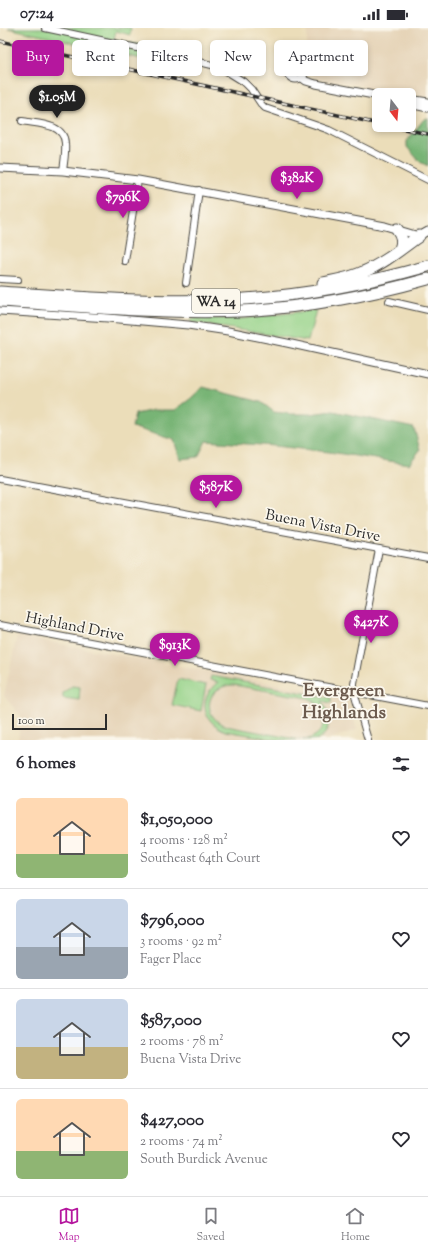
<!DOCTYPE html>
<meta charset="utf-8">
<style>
:root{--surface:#fff;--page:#f7f7f7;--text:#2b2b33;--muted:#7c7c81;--line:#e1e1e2;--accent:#b5179e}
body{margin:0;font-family:"Sorts Mill Goudy",serif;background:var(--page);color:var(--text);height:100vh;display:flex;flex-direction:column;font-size:15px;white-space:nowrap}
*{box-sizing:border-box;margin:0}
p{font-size:13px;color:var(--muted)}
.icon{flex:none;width:22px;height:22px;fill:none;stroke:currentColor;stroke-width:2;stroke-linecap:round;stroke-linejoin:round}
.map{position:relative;height:712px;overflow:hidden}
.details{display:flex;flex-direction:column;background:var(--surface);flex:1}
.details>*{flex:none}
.hud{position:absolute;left:12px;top:12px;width:404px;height:36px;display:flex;gap:8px}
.needle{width:26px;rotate:164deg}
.fabs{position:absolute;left:372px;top:60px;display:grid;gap:8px}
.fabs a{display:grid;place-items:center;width:44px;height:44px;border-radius:6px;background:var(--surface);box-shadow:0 2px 6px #0003;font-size:20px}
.scale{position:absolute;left:12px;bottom:10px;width:95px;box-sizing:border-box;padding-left:4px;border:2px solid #2b2b2b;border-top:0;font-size:11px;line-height:14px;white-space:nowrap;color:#2b2b2b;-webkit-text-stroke:3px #fbf7ec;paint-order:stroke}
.price{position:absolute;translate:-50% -34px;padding:0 9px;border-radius:14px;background:var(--accent);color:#fff;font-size:13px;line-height:26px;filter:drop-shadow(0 1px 2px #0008)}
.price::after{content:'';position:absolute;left:50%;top:24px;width:12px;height:9px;margin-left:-6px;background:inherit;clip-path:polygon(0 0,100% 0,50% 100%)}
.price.current{background:#222;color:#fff}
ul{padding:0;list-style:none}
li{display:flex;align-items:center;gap:12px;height:100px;padding:0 16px}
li+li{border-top:1px solid var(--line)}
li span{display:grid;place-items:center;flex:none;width:112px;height:80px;border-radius:6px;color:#555}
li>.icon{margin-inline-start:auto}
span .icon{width:48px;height:48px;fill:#fffc;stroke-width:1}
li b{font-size:17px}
h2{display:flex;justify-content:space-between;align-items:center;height:48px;padding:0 16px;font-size:17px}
.chip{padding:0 14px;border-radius:6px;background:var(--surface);box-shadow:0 2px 6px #0003;font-size:14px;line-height:36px}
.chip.current{background:var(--accent);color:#fff}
.status{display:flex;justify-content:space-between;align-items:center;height:28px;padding:0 20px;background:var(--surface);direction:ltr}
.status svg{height:11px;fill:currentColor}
.dock{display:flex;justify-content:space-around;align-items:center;height:56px;border-top:1px solid var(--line);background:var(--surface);font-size:11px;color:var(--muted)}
.dock a{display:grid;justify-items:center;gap:2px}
.dock .current{color:var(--accent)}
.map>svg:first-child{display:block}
.built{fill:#e4d1b4}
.green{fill:#94d287;stroke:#607e59}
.forest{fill:#77b474;stroke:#517050}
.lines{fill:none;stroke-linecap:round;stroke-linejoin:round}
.minor-casing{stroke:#484640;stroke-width:8}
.tertiary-casing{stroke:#484640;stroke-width:9}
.motorway-casing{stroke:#484640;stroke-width:13}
.minor{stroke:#fff;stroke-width:6}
.tertiary{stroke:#fff;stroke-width:7}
.motorway{stroke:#fff;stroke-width:11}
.rail-casing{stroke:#2b2b2b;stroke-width:3.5}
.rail{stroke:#fbf7ec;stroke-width:2;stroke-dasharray:6;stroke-linecap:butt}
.labels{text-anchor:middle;stroke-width:3.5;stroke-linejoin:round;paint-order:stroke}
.shield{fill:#fbf7ec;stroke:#696865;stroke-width:1}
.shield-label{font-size:14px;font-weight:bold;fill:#2b2b2b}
.street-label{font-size:15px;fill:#2b2b2b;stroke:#fbf7ec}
.district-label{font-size:19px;font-weight:bold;fill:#6c5b4e;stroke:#fbf7ec}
</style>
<div class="status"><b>07:24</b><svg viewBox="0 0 49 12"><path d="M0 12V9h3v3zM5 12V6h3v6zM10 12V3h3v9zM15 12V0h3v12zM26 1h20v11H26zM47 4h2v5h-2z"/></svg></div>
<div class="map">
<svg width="428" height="712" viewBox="0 0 428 712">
<rect width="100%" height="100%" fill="#fbf7ec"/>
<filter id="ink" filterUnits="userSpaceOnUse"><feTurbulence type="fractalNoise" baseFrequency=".025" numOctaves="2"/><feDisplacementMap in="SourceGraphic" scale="8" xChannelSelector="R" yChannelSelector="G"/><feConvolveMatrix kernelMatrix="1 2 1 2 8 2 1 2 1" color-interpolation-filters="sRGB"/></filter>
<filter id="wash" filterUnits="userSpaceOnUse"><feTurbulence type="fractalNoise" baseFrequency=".012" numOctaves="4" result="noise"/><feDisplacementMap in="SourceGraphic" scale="16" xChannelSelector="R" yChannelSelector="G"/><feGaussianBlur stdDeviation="0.9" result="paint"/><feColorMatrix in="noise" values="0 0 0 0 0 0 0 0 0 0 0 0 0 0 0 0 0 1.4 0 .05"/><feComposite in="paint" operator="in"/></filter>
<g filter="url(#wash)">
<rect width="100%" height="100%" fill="#ebddb9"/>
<g class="built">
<polygon points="308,0 428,0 428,70 315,50 312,47 313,38 311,34 306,29"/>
<polygon points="17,608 347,669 357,702 325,712 18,712 21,688 4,668"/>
</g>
<g class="green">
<polygon points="8,0 131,0 130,7 116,3 114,11 179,25 176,39"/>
<polygon points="316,282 308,313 190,294 193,290 239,291"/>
<path d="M211 648 331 670V675L322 673C330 684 333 704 318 711 314 712 307 712 302 712 328 710 332 680 308 670L234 657C206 657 200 688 226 698L301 712H278L226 703C201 694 198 670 218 654L210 652Z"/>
<polygon points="178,651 206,657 201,683 172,677"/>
<polygon points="72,658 80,659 79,672 63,670 63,665"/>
</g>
<g class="forest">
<polygon points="428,90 428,138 420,134 407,119 407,113 424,91"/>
<polygon points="203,359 261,374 274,384 291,386 310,386 333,383 414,400 420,422 409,436 329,424 275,418 206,413 198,429 180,431 174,412 132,399 135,386 154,382 175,382 190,371"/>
</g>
</g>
<g filter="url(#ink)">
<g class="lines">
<defs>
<g id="minor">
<polyline points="45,0 179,29 220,39 244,54 251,61 261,76 265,80 315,97 329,102 428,152"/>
<path d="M22 93C37 96 64 95 65 115 66 125 64 134 63 143"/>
<polyline points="125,233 138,152"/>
<polyline points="0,251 18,252"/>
<polyline points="186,255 199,162"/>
<polyline points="389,273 428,282"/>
<polyline points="0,451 428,530"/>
<polyline points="0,597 428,678"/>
<polyline points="368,712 354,664 354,655 379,521"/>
</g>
<g id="tertiary">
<circle cx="296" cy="42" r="9"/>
<polyline points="302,50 306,53 316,56 379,68"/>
<polyline points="409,71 428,74"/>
<polyline points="409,76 428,80"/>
<polyline points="0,140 63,143 138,152 385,198 419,208 428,203"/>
<polyline points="0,283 108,290 188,297 228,303 287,315 428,346"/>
</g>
<g id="motorway">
<path d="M397 201C402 208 403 213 400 221"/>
<path d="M323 255C337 252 351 250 363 244 383 236 401 221 419 208"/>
<path d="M0 264C74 269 148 275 222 272 292 270 361 257 428 238"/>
<path d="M0 273C80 278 160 286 240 283 303 280 367 268 428 251"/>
</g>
</defs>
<use href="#minor" class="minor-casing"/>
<use href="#tertiary" class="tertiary-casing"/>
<use href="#motorway" class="motorway-casing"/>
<use href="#minor" class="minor"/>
<use href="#tertiary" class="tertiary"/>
<use href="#motorway" class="motorway"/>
<defs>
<g id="rail">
<polyline points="0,13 379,96"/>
<polyline points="385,97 428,106"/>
</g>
</defs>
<use href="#rail" class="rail-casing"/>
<use href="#rail" class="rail"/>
</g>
</g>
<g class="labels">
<rect class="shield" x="192" y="261" width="48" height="24" rx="3"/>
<g class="shield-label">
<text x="216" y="278">WA 14</text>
</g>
<g class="street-label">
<text transform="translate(323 497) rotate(11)" y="5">Buena Vista Drive</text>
<text transform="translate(75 598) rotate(11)" y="5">Highland Drive</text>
</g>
<g class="district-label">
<text x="344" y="668">Evergreen<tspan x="344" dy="22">Highlands</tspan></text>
</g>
</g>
</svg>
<div class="fabs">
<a><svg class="needle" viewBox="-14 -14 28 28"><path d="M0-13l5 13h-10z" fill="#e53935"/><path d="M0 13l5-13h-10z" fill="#7c7c81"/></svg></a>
</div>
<div class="scale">100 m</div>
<b class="price current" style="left:57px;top:91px">$1.05M</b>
<b class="price" style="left:297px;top:172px">$382K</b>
<b class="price" style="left:123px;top:191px">$796K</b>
<b class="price" style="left:216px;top:481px">$587K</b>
<b class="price" style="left:371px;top:616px">$427K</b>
<b class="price" style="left:175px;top:639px">$913K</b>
<div class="hud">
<a class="chip current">Buy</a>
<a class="chip">Rent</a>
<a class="chip">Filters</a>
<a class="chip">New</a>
<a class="chip">Apartment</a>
</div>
</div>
<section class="details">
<h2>6 homes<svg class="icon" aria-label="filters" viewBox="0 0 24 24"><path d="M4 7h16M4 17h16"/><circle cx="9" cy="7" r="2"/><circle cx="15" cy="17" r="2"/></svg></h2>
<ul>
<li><span style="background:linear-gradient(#ffd9b3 70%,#8fb573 0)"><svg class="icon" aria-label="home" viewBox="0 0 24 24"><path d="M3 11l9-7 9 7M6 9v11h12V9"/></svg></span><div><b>$1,050,000</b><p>4 rooms · 128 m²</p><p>Southeast 64th Court</p></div><svg class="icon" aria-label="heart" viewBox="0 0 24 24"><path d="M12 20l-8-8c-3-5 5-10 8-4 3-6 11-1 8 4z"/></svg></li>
<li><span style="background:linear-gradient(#c9d6e8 60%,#9aa5b1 0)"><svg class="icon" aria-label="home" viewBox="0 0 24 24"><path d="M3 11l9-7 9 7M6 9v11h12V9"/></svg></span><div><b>$796,000</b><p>3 rooms · 92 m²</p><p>Fager Place</p></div><svg class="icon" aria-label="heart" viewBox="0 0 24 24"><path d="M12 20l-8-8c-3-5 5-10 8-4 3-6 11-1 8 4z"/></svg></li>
<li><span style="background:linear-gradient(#c9d6e8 60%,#c2b280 0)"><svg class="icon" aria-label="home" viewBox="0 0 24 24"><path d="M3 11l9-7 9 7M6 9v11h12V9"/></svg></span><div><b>$587,000</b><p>2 rooms · 78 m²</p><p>Buena Vista Drive</p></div><svg class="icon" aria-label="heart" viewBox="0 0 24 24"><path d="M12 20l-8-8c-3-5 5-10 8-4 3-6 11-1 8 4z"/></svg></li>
<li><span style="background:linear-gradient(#ffd9b3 65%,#8fb573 0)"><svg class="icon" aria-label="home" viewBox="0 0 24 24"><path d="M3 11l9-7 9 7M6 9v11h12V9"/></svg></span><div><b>$427,000</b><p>2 rooms · 74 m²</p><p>South Burdick Avenue</p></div><svg class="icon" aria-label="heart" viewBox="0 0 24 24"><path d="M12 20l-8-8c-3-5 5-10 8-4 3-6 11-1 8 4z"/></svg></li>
</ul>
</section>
<nav class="dock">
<a class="current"><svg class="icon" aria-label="map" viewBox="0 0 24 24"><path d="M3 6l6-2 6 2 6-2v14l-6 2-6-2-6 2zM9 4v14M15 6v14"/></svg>Map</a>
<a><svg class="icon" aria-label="saved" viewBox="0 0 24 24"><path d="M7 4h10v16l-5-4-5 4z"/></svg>Saved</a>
<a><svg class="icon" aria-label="home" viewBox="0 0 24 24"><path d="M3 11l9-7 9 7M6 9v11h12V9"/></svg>Home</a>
</nav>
